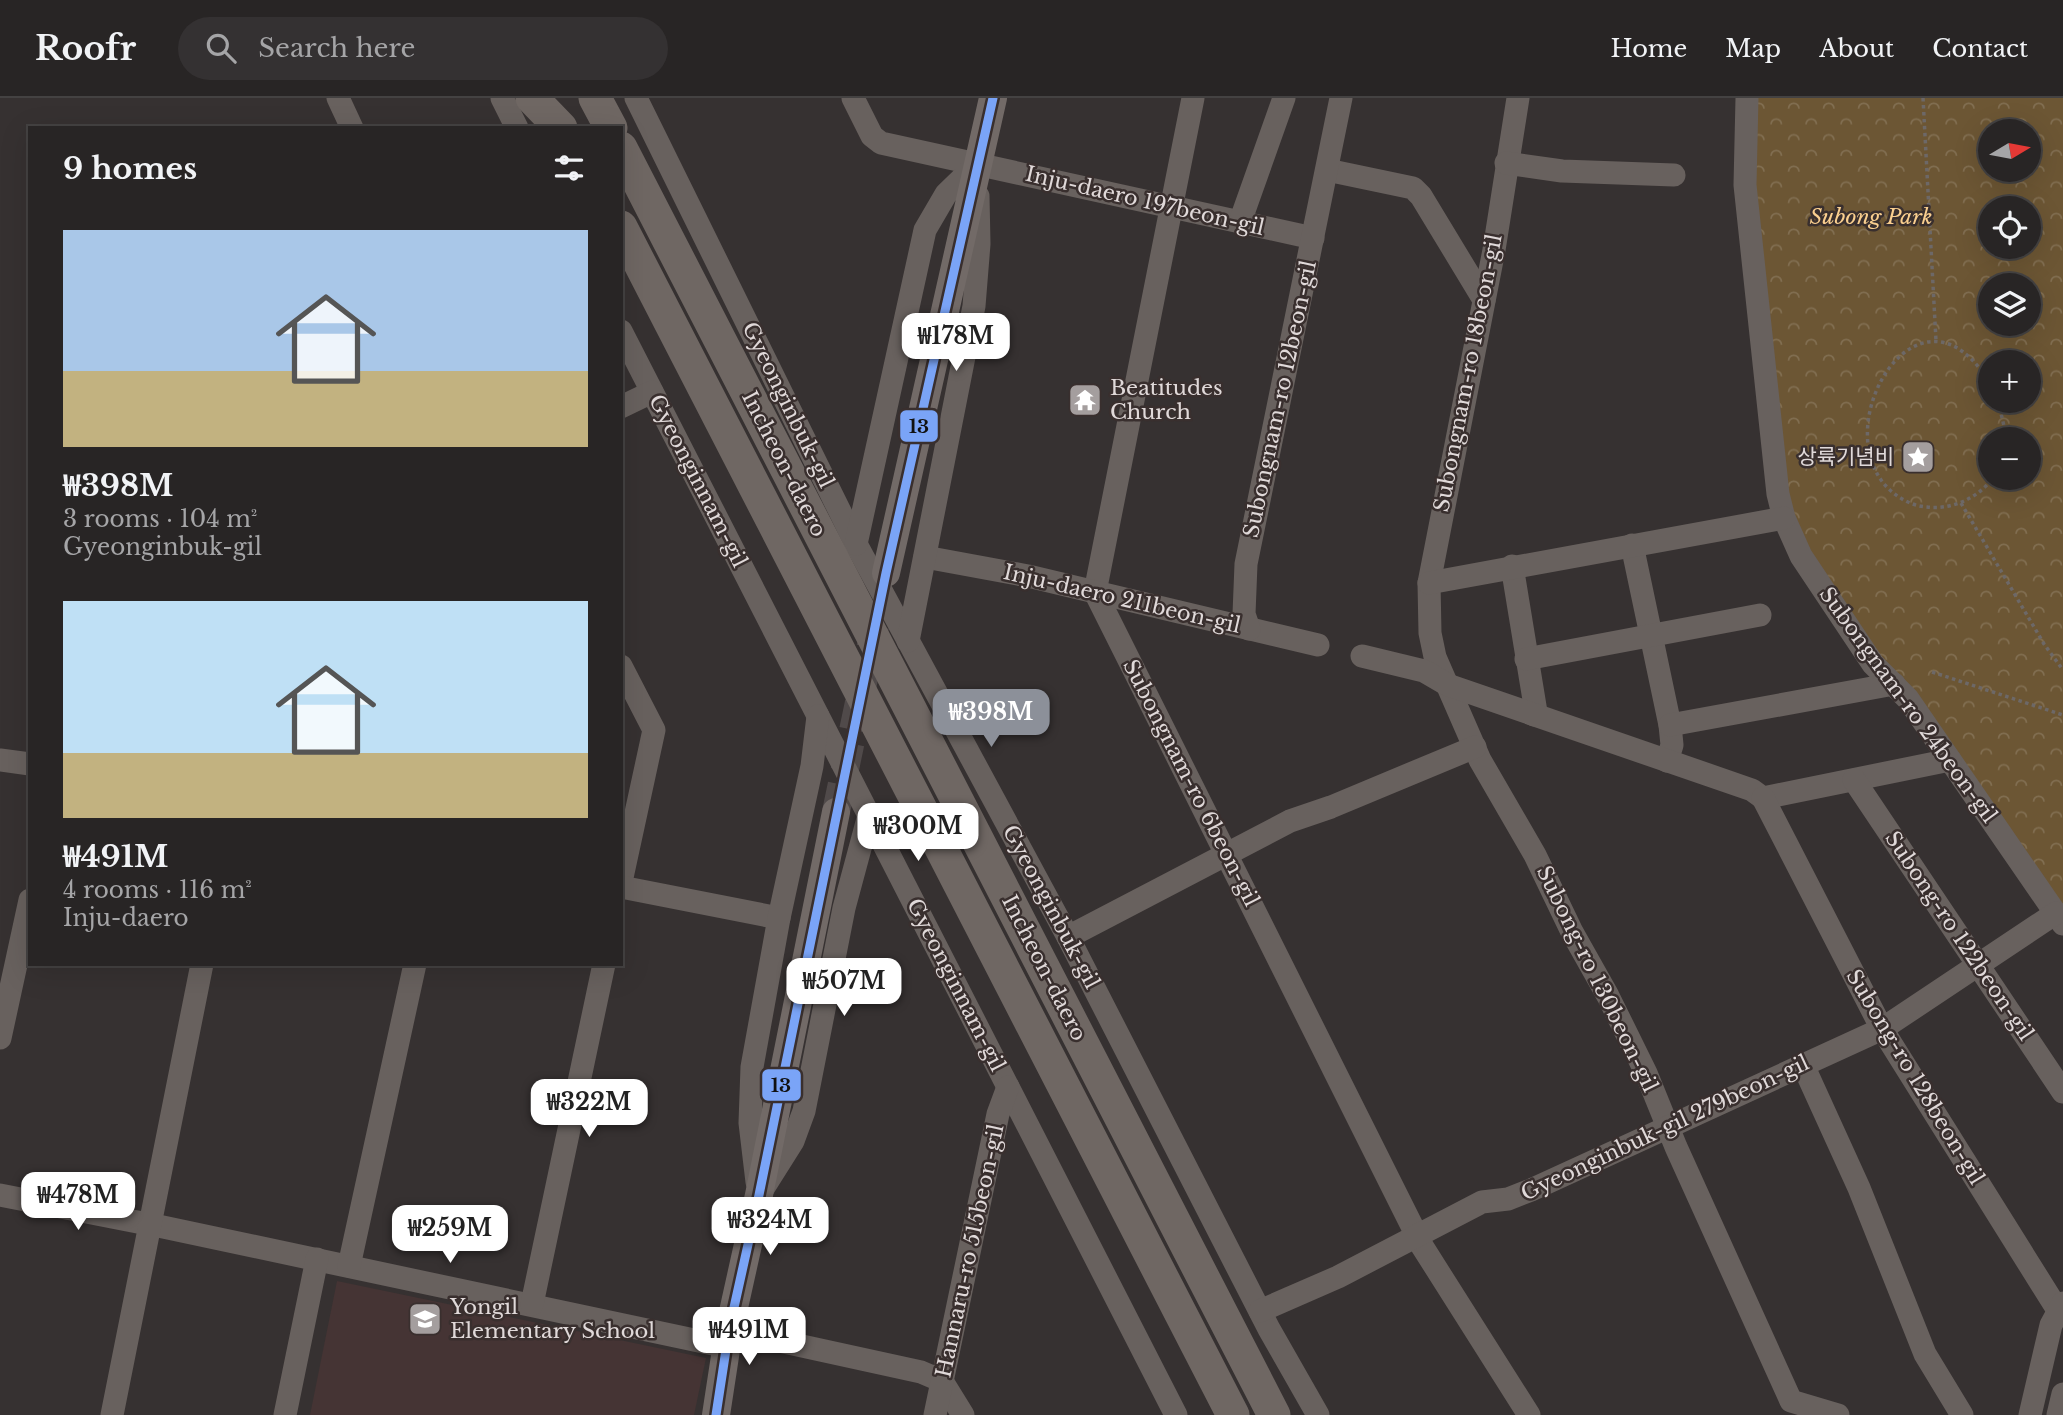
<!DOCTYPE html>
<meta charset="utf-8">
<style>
:root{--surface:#282525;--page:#343132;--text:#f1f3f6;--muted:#a5a5a7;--line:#444242;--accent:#8c9099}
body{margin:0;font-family:"Libre Baskerville","Noto Sans KR",serif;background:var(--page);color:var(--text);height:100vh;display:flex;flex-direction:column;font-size:26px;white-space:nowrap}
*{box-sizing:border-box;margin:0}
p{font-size:23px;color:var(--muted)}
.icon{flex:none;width:38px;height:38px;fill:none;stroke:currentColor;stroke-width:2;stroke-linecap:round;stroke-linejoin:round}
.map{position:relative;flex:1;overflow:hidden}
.drawer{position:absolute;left:28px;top:28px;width:595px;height:840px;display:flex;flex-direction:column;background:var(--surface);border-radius:0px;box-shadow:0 7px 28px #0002,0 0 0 2px var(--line)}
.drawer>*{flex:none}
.needle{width:46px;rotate:80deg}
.controls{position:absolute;left:1978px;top:21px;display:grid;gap:14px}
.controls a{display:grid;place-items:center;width:63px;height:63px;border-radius:50%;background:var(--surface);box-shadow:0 7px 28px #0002,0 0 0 2px var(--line);font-size:35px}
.price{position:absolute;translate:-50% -60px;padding:0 16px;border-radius:14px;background:#fff;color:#222;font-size:23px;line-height:46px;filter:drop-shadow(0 2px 4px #0008)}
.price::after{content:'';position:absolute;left:50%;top:42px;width:21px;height:16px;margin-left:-10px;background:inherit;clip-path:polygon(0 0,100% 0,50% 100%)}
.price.on{background:var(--accent);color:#fff}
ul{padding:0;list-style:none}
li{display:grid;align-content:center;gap:14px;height:371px;padding:0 35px}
li span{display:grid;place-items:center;height:217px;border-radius:0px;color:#555}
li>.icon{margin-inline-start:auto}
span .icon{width:126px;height:126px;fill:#fffc;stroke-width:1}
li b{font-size:30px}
h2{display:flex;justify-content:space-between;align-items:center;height:84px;padding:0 35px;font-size:30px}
header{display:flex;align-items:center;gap:42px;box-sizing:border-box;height:98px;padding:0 35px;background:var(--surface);border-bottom:2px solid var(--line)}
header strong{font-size:33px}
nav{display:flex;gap:38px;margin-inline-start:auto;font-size:24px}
.search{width:490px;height:63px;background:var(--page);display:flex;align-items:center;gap:18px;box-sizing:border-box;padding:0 24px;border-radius:38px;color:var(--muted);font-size:26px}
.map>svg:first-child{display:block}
.built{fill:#453434}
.forest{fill:url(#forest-crowns);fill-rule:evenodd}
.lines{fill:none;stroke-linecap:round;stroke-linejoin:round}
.major-tunnel{stroke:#504a4a;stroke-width:28;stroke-dasharray:28 14;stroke-linecap:butt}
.path{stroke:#6d6867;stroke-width:3.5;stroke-dasharray:3.5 3.5;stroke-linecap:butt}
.minor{stroke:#68615e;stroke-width:23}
.major{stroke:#726a67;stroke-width:28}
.highway{stroke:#6f6763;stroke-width:33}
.bus-1-casing{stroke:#392f2e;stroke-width:14}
.bus-1{stroke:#7aa4f7;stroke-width:9}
.labels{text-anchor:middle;stroke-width:5;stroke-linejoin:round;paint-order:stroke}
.street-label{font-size:21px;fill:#e0d9d9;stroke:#392f2e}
.park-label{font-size:21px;font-style:italic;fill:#facf8f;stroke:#392f2e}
.poi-label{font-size:21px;fill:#e0d9d9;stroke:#392f2e;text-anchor:start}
.line-badge{stroke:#392f2e;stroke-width:2.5}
.pale-badge-label{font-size:19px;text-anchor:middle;font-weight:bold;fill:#111}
</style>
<header>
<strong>Roofr</strong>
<div class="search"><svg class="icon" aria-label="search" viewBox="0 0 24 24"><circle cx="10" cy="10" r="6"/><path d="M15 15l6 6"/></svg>Search here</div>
<nav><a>Home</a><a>Map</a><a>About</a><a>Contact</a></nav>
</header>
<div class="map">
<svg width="2063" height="1317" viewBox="0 0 2063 1317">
<defs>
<pattern id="forest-crowns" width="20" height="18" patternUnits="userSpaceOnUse" patternTransform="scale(1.75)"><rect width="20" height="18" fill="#6c5634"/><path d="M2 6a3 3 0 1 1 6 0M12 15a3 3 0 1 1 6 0" fill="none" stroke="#816e51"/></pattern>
</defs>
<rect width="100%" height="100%" fill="#363131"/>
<polygon class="built" points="337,1183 706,1260 694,1317 310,1317"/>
<path class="forest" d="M1751 0H2063V820L1784 420 1754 140ZM1990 33H2028V72H1990ZM1990 110H2028V149H1990ZM1990 187H2028V226H1990ZM1990 264H2028V303H1990ZM1990 341H2028V380H1990Z"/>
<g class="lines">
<polyline class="major-tunnel" points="836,714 875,528"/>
<g class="path">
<polyline points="1923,0 1936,243"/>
<path d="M1990 286C1922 170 1828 321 1885 387 1896 399 1911 408 1927 409 1952 412 1978 400 1993 380"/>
<polyline points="1998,303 2004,328 2005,341"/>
<polyline points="1961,405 2044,546 2063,572"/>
<polyline points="1932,574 2063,617"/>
</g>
<g class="minor">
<polyline points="338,0 352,30"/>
<polyline points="502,0 517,30"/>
<polyline points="636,0 856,446 1068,839 1269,1231 1318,1317"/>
<polyline points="853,0 872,38 881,45 1313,140"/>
<polyline points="1193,0 1095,494 1422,1148 1529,1317"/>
<polyline points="1518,0 1494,152 1429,485 1430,535 1435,559 1480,662 1535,757 1572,834 1608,898 1646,975 1676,1049 1791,1303 1838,1317"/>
<polyline points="1747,0 1745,87 1778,396 1784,420 1801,458 1873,566 1908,601 2063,826"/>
<polyline points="1506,65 1562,73 1674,77"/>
<polyline points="1327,72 1413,90 1421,98 1484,202"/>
<polyline points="1240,124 1284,0"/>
<polyline points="621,233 1176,1317"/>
<polyline points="621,309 652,294"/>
<polyline points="856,446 925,132 946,96 978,65"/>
<polyline points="1632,447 1670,627 1672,647 1667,663"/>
<polyline points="925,459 1028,478 1318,547"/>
<polyline points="1512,468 1536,614 1534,617"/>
<polyline points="1429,485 1784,420"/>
<polyline points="1249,531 1244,516 1246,466 1341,0"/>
<polyline points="908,543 974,208 979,146 978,98"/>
<polyline points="1362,558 1424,573 1448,587 1752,692 1763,700 1950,662"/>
<polyline points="1526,561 1760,517"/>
<polyline points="621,568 654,632 621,784"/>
<polyline points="1670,627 1894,586"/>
<polyline points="0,662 30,666"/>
<polyline points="1854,682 2063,994"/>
<polyline points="1763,700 1882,931 2059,1214"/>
<polyline points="621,789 779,820"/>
<polyline points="1068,839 1290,723 1331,709 1475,649"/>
<polyline points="0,940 30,802"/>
<polyline points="1803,967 1859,1090 1925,1256 1962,1317"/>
<polyline points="757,1084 750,1025 752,969 779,820 812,668 818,618"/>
<polyline points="764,1089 793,1043 804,1013 844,810 869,717"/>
<polyline points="0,1097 163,1129 727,1249"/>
<polyline points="349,1168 415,866"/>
<polyline points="532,1206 604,866"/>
<polyline points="1260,1213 1338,1179 1482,1104 1508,1101 1531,1092 1882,931 2056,815"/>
<polyline points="729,1232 921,1274 942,1283 963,1317"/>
<polyline points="112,1317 202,866"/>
<polyline points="285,1317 317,1161"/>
<polyline points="935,1317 998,1016 1008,989"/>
<polyline points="2030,1317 2051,1227 2063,1205"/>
<polyline points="2058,1317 2063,1296"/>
</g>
<g class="major">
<polyline points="886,475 993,0"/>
<polyline points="716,1317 729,1232 759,1097 836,714"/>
</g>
<g class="highway">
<polyline points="532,0 561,30"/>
<polyline points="595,0 611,30"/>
<polyline points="621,50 1274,1317"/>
<polyline points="621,129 1233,1317"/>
</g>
<defs>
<polyline id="bus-1" points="716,1317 729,1232 759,1097 886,475 993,0"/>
</defs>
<use href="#bus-1" class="bus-1-casing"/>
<use href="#bus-1" class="bus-1"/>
</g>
<defs>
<symbol id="temple-square" viewBox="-11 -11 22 22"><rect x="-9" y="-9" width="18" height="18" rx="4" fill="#a49e9e" stroke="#392f2e"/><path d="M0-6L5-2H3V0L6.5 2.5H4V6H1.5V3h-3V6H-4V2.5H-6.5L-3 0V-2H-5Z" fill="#fff"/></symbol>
<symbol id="sight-square" viewBox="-11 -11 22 22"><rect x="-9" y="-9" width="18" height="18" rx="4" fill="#a49e9e" stroke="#392f2e"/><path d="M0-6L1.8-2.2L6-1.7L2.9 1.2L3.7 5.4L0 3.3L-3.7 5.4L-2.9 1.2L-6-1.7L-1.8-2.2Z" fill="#fff"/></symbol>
<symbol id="school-square" viewBox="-11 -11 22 22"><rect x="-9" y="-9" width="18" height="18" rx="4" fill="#a49e9e" stroke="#392f2e"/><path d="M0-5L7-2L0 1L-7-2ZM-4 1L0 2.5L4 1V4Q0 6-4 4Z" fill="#fff"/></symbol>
</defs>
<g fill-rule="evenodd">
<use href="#temple-square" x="1066" y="283" width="38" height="38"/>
<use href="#sight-square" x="1899" y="340" width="38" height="38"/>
<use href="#school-square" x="406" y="1202" width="38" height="38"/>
</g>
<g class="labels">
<g class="street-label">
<text transform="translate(1145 103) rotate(13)" y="7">Inju-daero 197beon-gil</text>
<text transform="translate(1468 275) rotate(-79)" y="7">Subongnam-ro 18beon-gil</text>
<text transform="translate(1280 301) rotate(-78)" y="7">Subongnam-ro 12beon-gil</text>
<text transform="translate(788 307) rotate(64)" y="7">Gyeonginbuk-gil</text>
<text transform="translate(784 366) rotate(63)" y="7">Incheon-daero</text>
<text transform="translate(698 383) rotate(63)" y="7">Gyeonginnam-gil</text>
<text transform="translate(1122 501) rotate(13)" y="7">Inju-daero 211beon-gil</text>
<text transform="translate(1908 607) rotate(54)" y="7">Subongnam-ro 24beon-gil</text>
<text transform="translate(1191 685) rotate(63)" y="7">Subongnam-ro 6beon-gil</text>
<text transform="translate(1051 809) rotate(62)" y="7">Gyeonginbuk-gil</text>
<text transform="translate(1959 838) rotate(56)" y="7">Subong-ro 122beon-gil</text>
<text transform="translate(1044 870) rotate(63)" y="7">Incheon-daero</text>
<text transform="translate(1597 881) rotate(64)" y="7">Subong-ro 130beon-gil</text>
<text transform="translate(956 887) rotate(63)" y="7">Gyeonginnam-gil</text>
<text transform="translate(1915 979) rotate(59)" y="7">Subong-ro 128beon-gil</text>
<text transform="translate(1665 1030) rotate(-25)" y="7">Gyeonginbuk-gil 279beon-gil</text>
<text transform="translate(970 1153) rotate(-78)" y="7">Hannaru-ro 515beon-gil</text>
</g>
<g class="park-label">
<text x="1871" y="126">Subong Park</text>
</g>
<g class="poi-label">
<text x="1110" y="297">Beatitudes<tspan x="1110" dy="24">Church</tspan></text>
<text x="1894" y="366" text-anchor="end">상륙기념비</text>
<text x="450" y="1216">Yongil<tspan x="450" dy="24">Elementary School</tspan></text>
</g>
</g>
<g class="line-badge">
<rect x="899" y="311" width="40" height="34" rx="7" fill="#7aa4f7"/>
<rect x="761" y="970" width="41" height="34" rx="7" fill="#7aa4f7"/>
</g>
<g class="pale-badge-label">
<text x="919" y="335">13</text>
<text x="781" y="994">13</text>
</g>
</svg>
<div class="controls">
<a><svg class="needle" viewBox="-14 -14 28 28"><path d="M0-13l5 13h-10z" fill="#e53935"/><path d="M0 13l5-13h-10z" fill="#a5a5a7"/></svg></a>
<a><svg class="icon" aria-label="locate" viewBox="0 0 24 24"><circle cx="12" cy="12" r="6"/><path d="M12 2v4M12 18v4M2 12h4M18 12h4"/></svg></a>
<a><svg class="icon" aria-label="layers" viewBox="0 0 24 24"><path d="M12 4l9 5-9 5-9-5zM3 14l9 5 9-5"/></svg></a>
<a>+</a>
<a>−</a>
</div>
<b class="price" style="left:956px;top:275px">₩178M</b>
<b class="price on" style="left:991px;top:651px">₩398M</b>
<b class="price" style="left:918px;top:765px">₩300M</b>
<b class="price" style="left:844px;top:920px">₩507M</b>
<b class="price" style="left:589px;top:1041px">₩322M</b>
<b class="price" style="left:78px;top:1134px">₩478M</b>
<b class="price" style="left:770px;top:1159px">₩324M</b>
<b class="price" style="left:450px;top:1167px">₩259M</b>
<b class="price" style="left:749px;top:1269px">₩491M</b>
<section class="drawer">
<h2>9 homes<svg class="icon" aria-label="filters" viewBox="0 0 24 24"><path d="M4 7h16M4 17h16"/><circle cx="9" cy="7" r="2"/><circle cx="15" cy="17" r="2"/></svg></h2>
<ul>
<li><span style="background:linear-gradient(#a9c7e8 65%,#c2b280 0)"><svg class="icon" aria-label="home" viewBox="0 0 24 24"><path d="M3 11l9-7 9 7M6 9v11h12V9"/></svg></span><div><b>₩398M</b><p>3 rooms · 104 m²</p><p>Gyeonginbuk-gil</p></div></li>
<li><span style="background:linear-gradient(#bfe0f5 70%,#c2b280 0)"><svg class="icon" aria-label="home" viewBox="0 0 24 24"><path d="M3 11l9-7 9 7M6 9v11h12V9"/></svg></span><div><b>₩491M</b><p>4 rooms · 116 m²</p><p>Inju-daero</p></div></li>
</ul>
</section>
</div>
